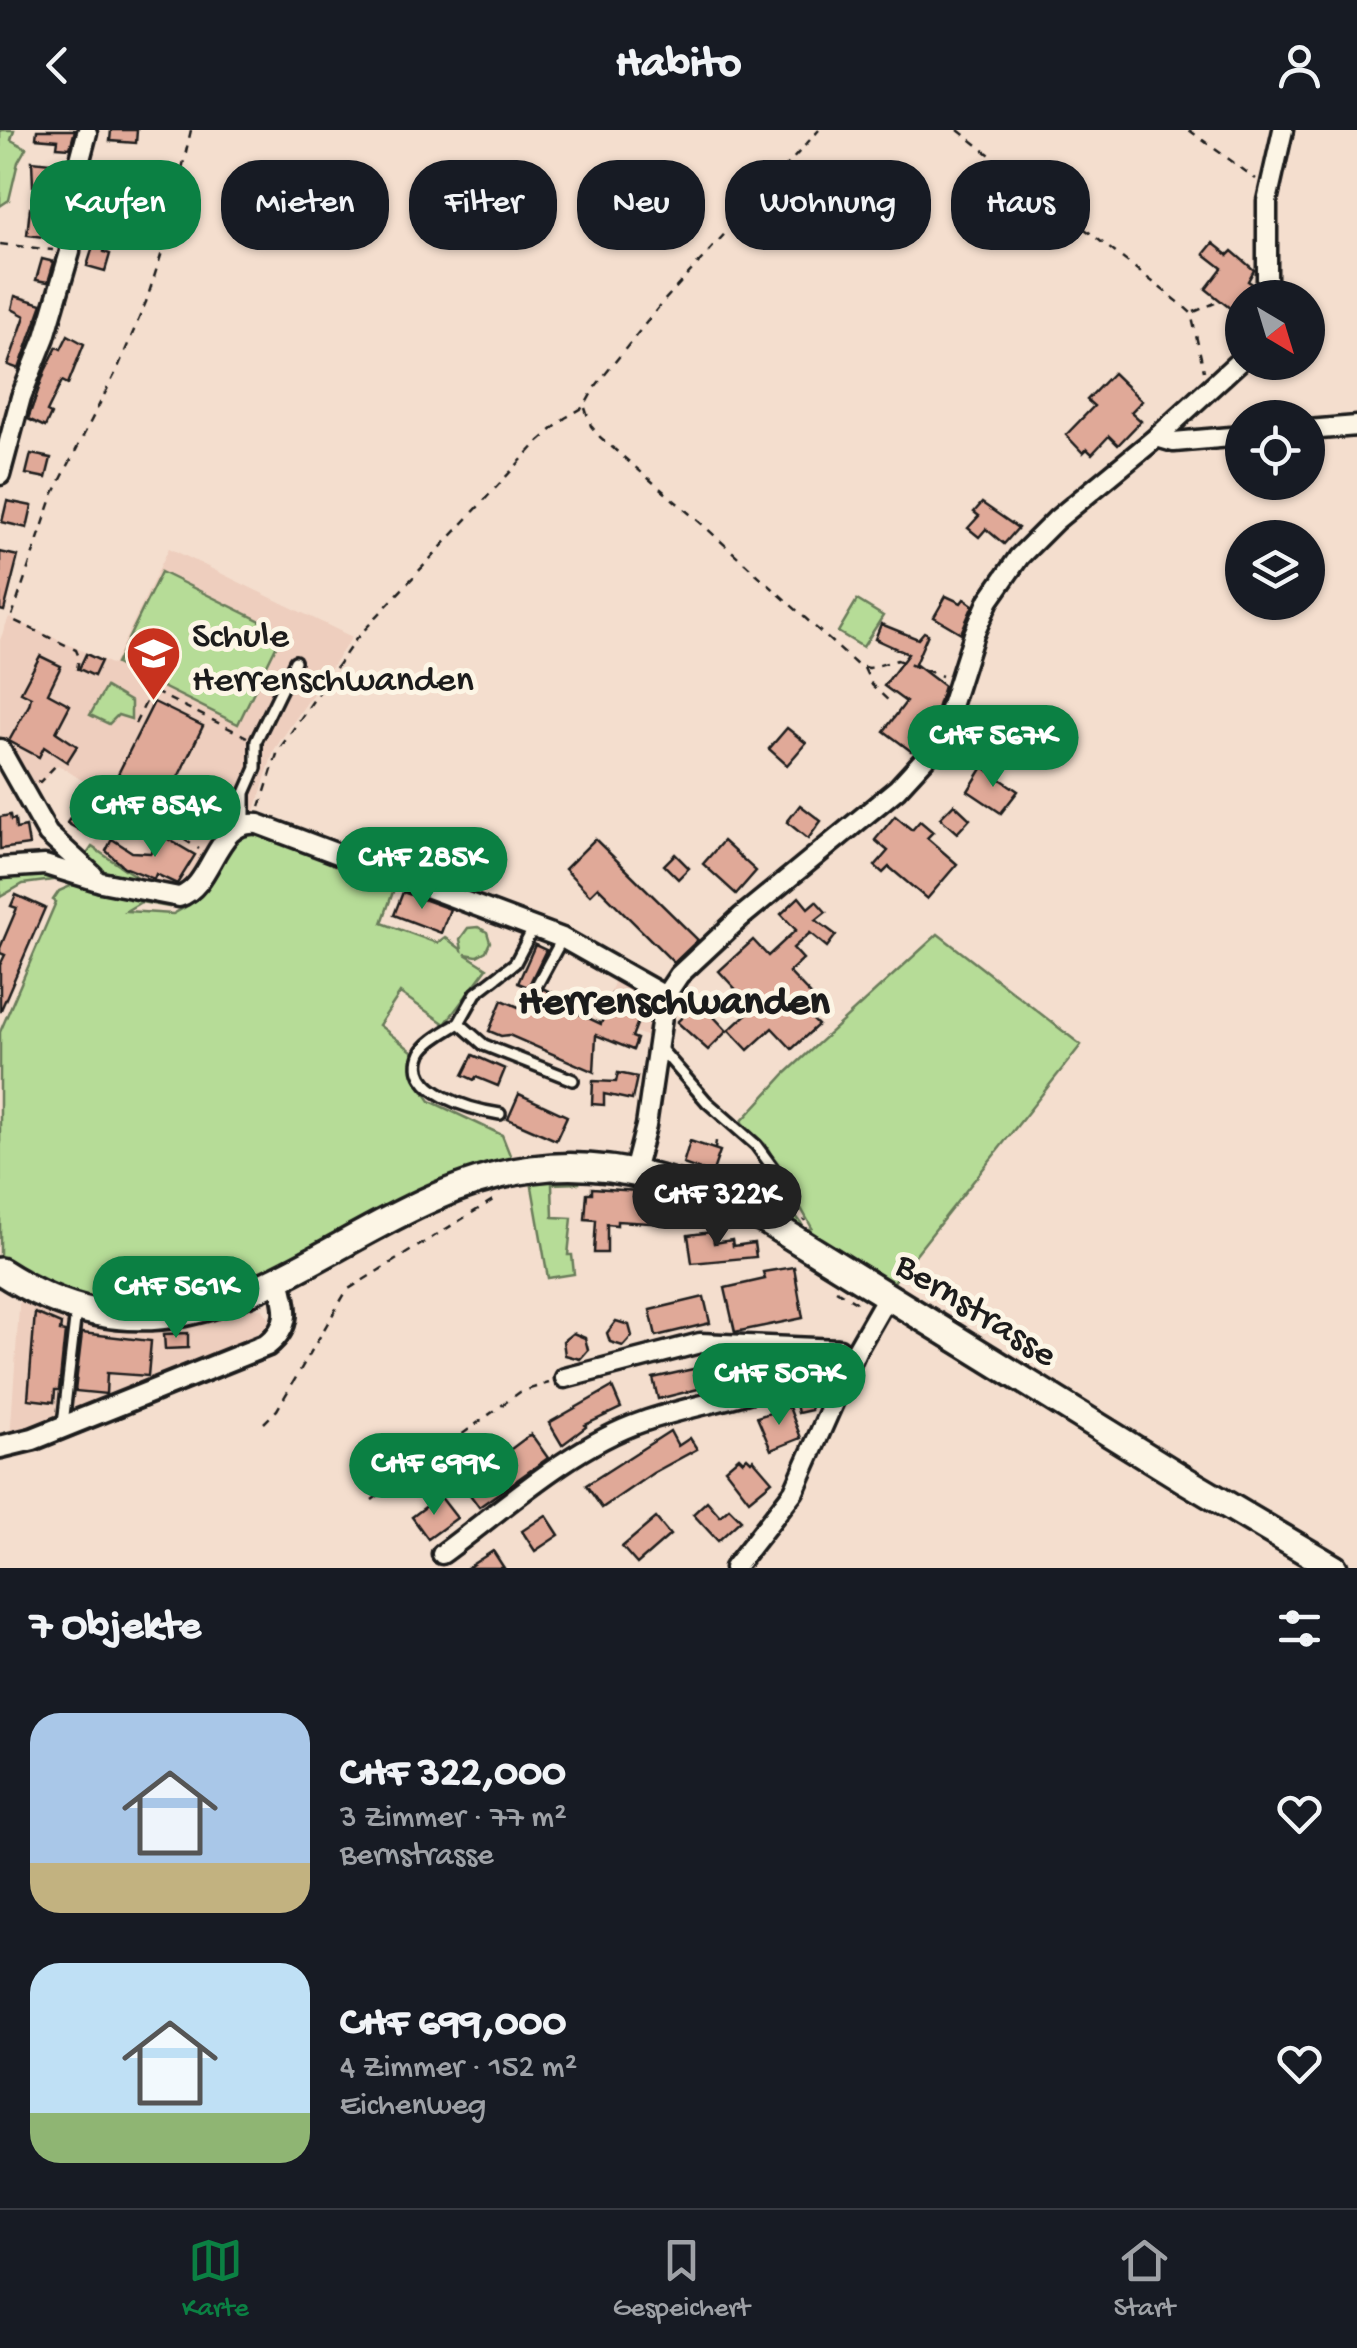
<!DOCTYPE html>
<html lang="de">
<meta charset="utf-8">
<style>
:root{--surface:#171b24;--page:#20242c;--text:#f1f3f6;--muted:#9ea1a6;--line:#363941;--accent:#0b8043}
body{margin:0;font-family:"Gochi Hand",sans-serif;background:var(--page);color:var(--text);height:100vh;display:flex;flex-direction:column;font-size:38px;white-space:nowrap}
*{box-sizing:border-box;margin:0}
p{font-size:32px;color:var(--muted)}
.icon{flex:none;width:55px;height:55px;fill:none;stroke:currentColor;stroke-width:2;stroke-linecap:round;stroke-linejoin:round}
.map{position:relative;height:1438px;overflow:hidden}
.sheet{display:flex;flex-direction:column;background:var(--surface);flex:1}
.sheet>*{flex:none}
.guide{position:absolute;left:30px;top:30px;width:1298px;height:90px;display:flex;gap:20px}
.needle{width:65px;rotate:142deg}
.controls{position:absolute;left:1225px;top:150px;display:grid;gap:20px}
.controls a{display:grid;place-items:center;width:100px;height:100px;border-radius:50%;background:var(--surface);box-shadow:0 2px 8px #0004;font-size:50px}
.price{position:absolute;translate:-50% -85px;padding:0 22px;border-radius:35px;background:var(--accent);color:#fff;font-size:32px;line-height:65px;filter:drop-shadow(0 2px 5px #0008)}
.price::after{content:'';position:absolute;left:50%;top:60px;width:30px;height:22px;margin-left:-15px;background:inherit;clip-path:polygon(0 0,100% 0,50% 100%)}
.price.active{background:#222;color:#fff}
ul{padding:0;list-style:none}
li{display:flex;align-items:center;gap:30px;height:250px;padding:0 30px}
li span{display:grid;place-items:center;flex:none;width:280px;height:200px;border-radius:30px;color:#555}
li>.icon{margin-inline-start:auto}
span .icon{width:120px;height:120px;fill:#fffc;stroke-width:1}
li b{font-size:42px}
h2{display:flex;justify-content:space-between;align-items:center;height:120px;padding:0 30px;font-size:42px}
.tag{padding:0 35px;border-radius:40px;background:var(--surface);box-shadow:0 2px 8px #0004;font-size:35px;line-height:90px}
.tag.active{background:var(--accent);color:#fff}
header{display:flex;justify-content:space-between;align-items:center;height:130px;padding:0 30px;background:var(--surface);font-size:45px;font-weight:800}
.tabs{display:flex;justify-content:space-around;align-items:center;height:140px;border-top:2px solid var(--line);background:var(--surface);font-size:28px;color:var(--muted)}
.tabs a{display:grid;justify-items:center;gap:5px}
.tabs .active{color:var(--accent)}
.map>svg:first-child{display:block}
.built{fill:#eecebe}
.green{fill:#b6dc97;stroke:#697c5a;stroke-width:2.5}
.building{fill:#e0a998;stroke:#1c1c1c;stroke-width:2.5}
.lines{fill:none;stroke-linecap:round;stroke-linejoin:round}
.service-casing{stroke:#1c1c1c;stroke-width:16}
.minor-casing{stroke:#1c1c1c;stroke-width:25}
.tertiary-casing{stroke:#1c1c1c;stroke-width:28}
.secondary-casing{stroke:#1c1c1c;stroke-width:32}
.path{stroke:#1c1c1c;stroke-width:2.5;stroke-dasharray:8 8;stroke-linecap:butt}
.service{stroke:#fcf5e5;stroke-width:9}
.minor{stroke:#fcf5e5;stroke-width:18}
.tertiary{stroke:#fcf5e5;stroke-width:20}
.secondary{stroke:#fcf5e5;stroke-width:25}
.labels{text-anchor:middle;stroke-width:10;stroke-linejoin:round;paint-order:stroke}
.poi-label{font-size:38px;fill:#1c1c1c;stroke:#fcf5e5;text-anchor:start}
.street-label{font-size:38px;fill:#1c1c1c;stroke:#fcf5e5}
.quarter-label{font-size:42px;font-weight:bold;fill:#1c1c1c;stroke:#fcf5e5}
</style>
<header><svg class="icon" aria-label="back" viewBox="0 0 24 24"><path d="M15 5l-7 7 7 7"/></svg>Habito<svg class="icon" aria-label="person" viewBox="0 0 24 24"><circle cx="12" cy="8" r="4"/><path d="M4 21q1-7 8-7t8 7"/></svg></header>
<div class="map">
<svg width="1357" height="1438" viewBox="0 0 1357 1438">
<rect width="100%" height="100%" fill="#f4dece"/>
<filter id="ink" filterUnits="userSpaceOnUse"><feTurbulence type="fractalNoise" baseFrequency=".01" numOctaves="2"/><feDisplacementMap in="SourceGraphic" scale="20" xChannelSelector="R" yChannelSelector="G"/><feConvolveMatrix kernelMatrix="1 2 1 2 8 2 1 2 1" color-interpolation-filters="sRGB"/></filter>
<g filter="url(#ink)">
<g class="built">
<polygon points="169,418 352,507 274,620 254,684 183,760 141,751 92,717 118,673 58,635 40,655 18,645 0,609 0,510 9,487 113,535"/>
<polygon points="616,846 651,871 655,884 653,909 602,889"/>
<polygon points="20,1163 203,1189 252,1177 263,1179 269,1189 266,1197 236,1219 10,1309"/>
</g>
<g class="green">
<polygon points="0,0 14,0 11,10 26,18 18,32 9,70 0,76"/>
<polygon points="161,442 283,502 238,594 116,534"/>
<polygon points="857,470 883,486 863,517 838,502"/>
<polygon points="106,557 131,572 131,589 118,585 109,594 90,585"/>
<path d="M252 698 387 750 394 759 382 793 437 813 445 807 462 820 460 809 468 798 478 797 487 802 490 812 486 821 477 826 465 824 487 838 445 894 400 863 379 895 417 925 415 949 430 971 502 1005 512 1030C474 1039 439 1051 404 1068 260 1136 160 1233 0 1126V902L56 772 53 770 59 761 80 752 83 730 92 717 171 770 169 777 141 772 126 781 173 784 189 775 237 704Z"/>
<polygon points="41,742 61,749 23,754 0,767 0,746"/>
<path d="M938 804 1081 915 889 1158 742 1064C768 1063 795 1077 805 1100L812 1098 766 1015 741 992 785 944Z"/>
<polygon points="578,1047 579,1053 552,1054 553,1087 572,1088 568,1125 572,1125 574,1144 548,1148 531,1051"/>
</g>
<g class="building">
<polygon points="37,0 75,0 70,18 57,17 58,10 36,8"/>
<polygon points="111,0 137,0 136,13 110,11"/>
<polygon points="32,31 51,33 50,41 61,42 52,108 27,105 30,78 42,79 45,57 33,56"/>
<polygon points="96,56 110,58 107,87 103,86 109,88 104,122 110,124 105,141 87,136 97,104 97,88 102,86 83,84 83,67 95,68"/>
<polygon points="1213,113 1228,125 1232,121 1254,140 1248,151 1254,155 1254,160 1248,168 1242,168 1242,175 1236,183 1206,159 1222,138 1204,124"/>
<polygon points="42,129 54,132 48,152 36,150"/>
<polygon points="15,166 42,174 19,239 8,235 25,186 12,179"/>
<polygon points="68,205 84,214 68,254 62,251 47,282 51,284 45,297 28,289 45,241 57,217 61,219"/>
<polygon points="1113,243 1142,271 1131,282 1141,291 1118,315 1109,306 1092,324 1087,319 1083,323 1066,305 1094,276 1087,270"/>
<polygon points="31,324 51,328 46,348 26,344"/>
<polygon points="7,371 32,376 27,398 2,392"/>
<polygon points="982,373 1018,398 1004,414 986,399 979,407 968,398 979,386 974,382"/>
<polygon points="0,422 18,426 4,481 0,480"/>
<polygon points="946,466 961,473 964,469 973,475 961,503 934,487"/>
<polygon points="881,494 918,509 924,502 928,504 915,534 944,556 933,592 911,621 884,601 906,572 884,556 908,524 875,509"/>
<polygon points="86,524 101,531 94,546 79,539"/>
<polygon points="40,526 61,536 48,563 70,575 56,602 77,616 67,632 44,617 39,627 9,611 29,575 31,567 21,562"/>
<polygon points="154,572 203,596 168,668 118,644"/>
<polygon points="787,598 806,613 787,635 769,619"/>
<polygon points="983,637 1018,661 1001,683 968,661"/>
<polygon points="82,670 102,682 88,705 67,693"/>
<polygon points="954,674 970,689 957,703 940,688"/>
<polygon points="800,675 821,691 808,709 787,692"/>
<polygon points="10,685 11,690 15,689 16,699 26,697 29,715 0,719 0,687"/>
<polygon points="895,686 912,700 920,691 933,702 927,708 957,734 927,769 889,737 883,743 875,736 888,721 875,710"/>
<polygon points="161,705 195,725 177,754 156,744 154,749 124,737 106,721 112,709 132,722 151,723"/>
<polygon points="595,709 698,810 674,833 598,757 590,765 565,739"/>
<polygon points="723,711 756,741 736,764 703,734"/>
<polygon points="675,724 689,738 678,749 664,735"/>
<polygon points="403,762 450,779 441,803 394,785"/>
<polygon points="16,765 45,778 0,882 0,835 5,825 0,823 0,818 17,778 11,776"/>
<polygon points="799,767 808,778 816,771 826,782 816,790 836,805 827,817 810,803 793,818 803,829 789,842 824,879 813,890 818,895 792,919 772,898 748,920 729,900 753,878 719,841 753,810 768,826 796,800 781,784"/>
<polygon points="535,815 546,820 528,857 518,853"/>
<polygon points="530,858 536,863 544,859 557,865 554,872 601,894 612,864 644,876 632,907 637,909 633,920 596,905 594,942 509,905 501,906 489,901 502,870 521,878"/>
<polygon points="699,871 727,901 708,920 677,892"/>
<polygon points="473,925 505,939 498,956 476,947 474,950 463,945"/>
<polygon points="618,943 637,947 632,970 604,964 604,975 592,974 593,951 616,952"/>
<polygon points="519,964 567,986 556,1010 508,989"/>
<polygon points="690,1011 720,1021 712,1044 683,1034"/>
<polygon points="592,1058 638,1061 670,1069 669,1088 666,1088 666,1094 617,1091 617,1095 607,1094 607,1123 594,1123 596,1090 585,1089 587,1063 592,1063"/>
<polygon points="712,1102 714,1113 732,1110 733,1116 754,1113 756,1127 692,1133 688,1105"/>
<polygon points="794,1137 803,1188 735,1202 725,1158 765,1149 763,1142"/>
<polygon points="704,1167 710,1193 656,1206 650,1180"/>
<polygon points="35,1183 61,1194 60,1201 65,1202 59,1260 55,1260 54,1272 28,1269"/>
<polygon points="616,1191 629,1195 632,1206 623,1216 610,1212 607,1203"/>
<polygon points="82,1203 151,1211 148,1246 107,1243 106,1264 75,1261"/>
<polygon points="188,1203 188,1218 165,1219 164,1204"/>
<polygon points="573,1203 585,1208 588,1220 580,1229 565,1225 563,1211"/>
<polygon points="720,1233 726,1256 707,1261 706,1257 658,1269 653,1248"/>
<polygon points="612,1257 621,1278 585,1295 586,1297 562,1315 549,1293"/>
<polygon points="806,1258 811,1280 798,1283 793,1261"/>
<polygon points="789,1277 801,1308 771,1320 757,1287"/>
<polygon points="670,1301 678,1316 690,1308 697,1319 653,1343 602,1378 586,1355"/>
<polygon points="531,1304 548,1328 479,1377 463,1355"/>
<polygon points="739,1327 743,1331 747,1327 751,1331 753,1329 772,1351 749,1370 725,1339"/>
<polygon points="440,1366 457,1388 428,1409 412,1387"/>
<polygon points="707,1371 720,1386 729,1378 741,1390 718,1411 693,1384"/>
<polygon points="546,1385 559,1405 535,1421 522,1401"/>
<polygon points="656,1388 670,1405 637,1434 622,1417"/>
<polygon points="493,1421 504,1438 467,1438"/>
</g>
<g class="lines">
<defs>
<g id="service">
<polyline points="245,693 245,663 256,638 256,611 295,531"/>
<polyline points="534,797 515,833 476,863 459,893 484,915 573,950"/>
<polyline points="537,855 562,809"/>
<path d="M459 893C447 901 427 911 421 923 403 963 475 980 500 984"/>
<polyline points="660,918 707,972 756,1015 781,1049"/>
<polyline points="63,1294 76,1181"/>
</g>
<g id="minor">
<polyline points="1267,168 1267,71 1283,0"/>
<polyline points="1308,300 1357,296"/>
<polyline points="1157,307 1174,312 1242,306"/>
<polyline points="0,345 21,267 45,207 70,122 71,64 87,3"/>
<polyline points="0,619 48,704 93,745"/>
<path d="M0 738 45 735 101 752 179 767C214 756 215 688 258 694L562 808 665 866"/>
<polyline points="634,1042 646,996 665,866 679,845 741,787 897,659 931,622 944,598 974,504 989,470 1019,427 1056,390 1157,307 1242,229"/>
<polyline points="565,1248 700,1213 839,1219"/>
<path d="M442 1424C502 1380 571 1316 642 1292 708 1269 781 1266 836 1219"/>
<polyline points="734,1438 794,1361 856,1221 888,1165"/>
</g>
<path id="tertiary" d="M0 1317 33 1309 267 1215C291 1196 287 1177 279 1151"/>
<path id="secondary" d="M0 1141C213 1279 339 1064 532 1039 615 1028 693 1055 766 1091L1185 1350 1334 1438"/>
</defs>
<use href="#service" class="service-casing"/>
<use href="#minor" class="minor-casing"/>
<use href="#tertiary" class="tertiary-casing"/>
<use href="#secondary" class="secondary-casing"/>
<g class="path">
<polyline points="958,0 1181,174 1191,183 1204,241"/>
<polyline points="1189,0 1256,49"/>
<polyline points="0,114 53,120"/>
<polyline points="1194,182 1215,173"/>
<polyline points="585,278 591,296 600,307 703,395 858,536 869,538 897,530 942,546"/>
<polyline points="864,538 872,555 893,575"/>
<polyline points="77,540 79,527 76,520 11,489 53,365 117,240 146,172 165,113 191,0"/>
<polyline points="140,555 247,607"/>
<polyline points="135,594 151,562"/>
<polyline points="37,651 40,652 57,634"/>
<polyline points="103,658 199,719"/>
<polyline points="260,677 278,621 356,509 538,312 565,288 584,277 595,257 662,173 819,0"/>
<polyline points="715,1019 716,1011"/>
<polyline points="787,1059 795,1074"/>
<polyline points="750,1060 797,1077 805,1091"/>
<polyline points="836,1160 863,1176"/>
<polyline points="264,1293 277,1280 347,1160 493,1070"/>
<polyline points="372,1370 520,1262 549,1253"/>
</g>
<use href="#service" class="service"/>
<use href="#minor" class="minor"/>
<use href="#tertiary" class="tertiary"/>
<use href="#secondary" class="secondary"/>
</g>
</g>
<defs>
<symbol id="school-pin" viewBox="-11 -11 22 30"><path d="M0 17L-7.5 6A9.5 9.5 0 1 1 7.5 6Z" fill="#c8321e" stroke="#fcf5e5"/><path d="M0-5L7-2L0 1L-7-2ZM-4 1L0 2.5L4 1V4Q0 6-4 4Z" fill="#fff"/></symbol>
</defs>
<g fill-rule="evenodd">
<use href="#school-pin" x="122" y="492" width="63" height="86"/>
</g>
<g class="labels">
<g class="poi-label">
<text x="192" y="515">Schule<tspan x="192" dy="44">Herrenschwanden</tspan></text>
</g>
<g class="street-label">
<text transform="translate(978 1177) rotate(32)" y="13">Bernstrasse</text>
</g>
<g class="quarter-label">
<text x="674" y="882">Herrenschwanden</text>
</g>
</g>
</svg>
<div class="controls">
<a><svg class="needle" viewBox="-14 -14 28 28"><path d="M0-13l5 13h-10z" fill="#e53935"/><path d="M0 13l5-13h-10z" fill="#9ea1a6"/></svg></a>
<a><svg class="icon" aria-label="locate" viewBox="0 0 24 24"><circle cx="12" cy="12" r="6"/><path d="M12 2v4M12 18v4M2 12h4M18 12h4"/></svg></a>
<a><svg class="icon" aria-label="layers" viewBox="0 0 24 24"><path d="M12 4l9 5-9 5-9-5zM3 14l9 5 9-5"/></svg></a>
</div>
<b class="price" style="left:993px;top:660px">CHF 567K</b>
<b class="price" style="left:155px;top:730px">CHF 854K</b>
<b class="price" style="left:422px;top:782px">CHF 285K</b>
<b class="price active" style="left:717px;top:1119px">CHF 322K</b>
<b class="price" style="left:176px;top:1211px">CHF 561K</b>
<b class="price" style="left:779px;top:1298px">CHF 507K</b>
<b class="price" style="left:434px;top:1388px">CHF 699K</b>
<div class="guide">
<a class="tag active">Kaufen</a>
<a class="tag">Mieten</a>
<a class="tag">Filter</a>
<a class="tag">Neu</a>
<a class="tag">Wohnung</a>
<a class="tag">Haus</a>
</div>
</div>
<section class="sheet">
<h2>7 Objekte<svg class="icon" aria-label="filters" viewBox="0 0 24 24"><path d="M4 7h16M4 17h16"/><circle cx="9" cy="7" r="2"/><circle cx="15" cy="17" r="2"/></svg></h2>
<ul>
<li><span style="background:linear-gradient(#a9c7e8 75%,#c2b280 0)"><svg class="icon" aria-label="home" viewBox="0 0 24 24"><path d="M3 11l9-7 9 7M6 9v11h12V9"/></svg></span><div><b>CHF 322,000</b><p>3 Zimmer · 77 m²</p><p>Bernstrasse</p></div><svg class="icon" aria-label="heart" viewBox="0 0 24 24"><path d="M12 20l-8-8c-3-5 5-10 8-4 3-6 11-1 8 4z"/></svg></li>
<li><span style="background:linear-gradient(#bfe0f5 75%,#8fb573 0)"><svg class="icon" aria-label="home" viewBox="0 0 24 24"><path d="M3 11l9-7 9 7M6 9v11h12V9"/></svg></span><div><b>CHF 699,000</b><p>4 Zimmer · 152 m²</p><p>Eichenweg</p></div><svg class="icon" aria-label="heart" viewBox="0 0 24 24"><path d="M12 20l-8-8c-3-5 5-10 8-4 3-6 11-1 8 4z"/></svg></li>
</ul>
</section>
<nav class="tabs">
<a class="active"><svg class="icon" aria-label="map" viewBox="0 0 24 24"><path d="M3 6l6-2 6 2 6-2v14l-6 2-6-2-6 2zM9 4v14M15 6v14"/></svg>Karte</a>
<a><svg class="icon" aria-label="saved" viewBox="0 0 24 24"><path d="M7 4h10v16l-5-4-5 4z"/></svg>Gespeichert</a>
<a><svg class="icon" aria-label="home" viewBox="0 0 24 24"><path d="M3 11l9-7 9 7M6 9v11h12V9"/></svg>Start</a>
</nav>
